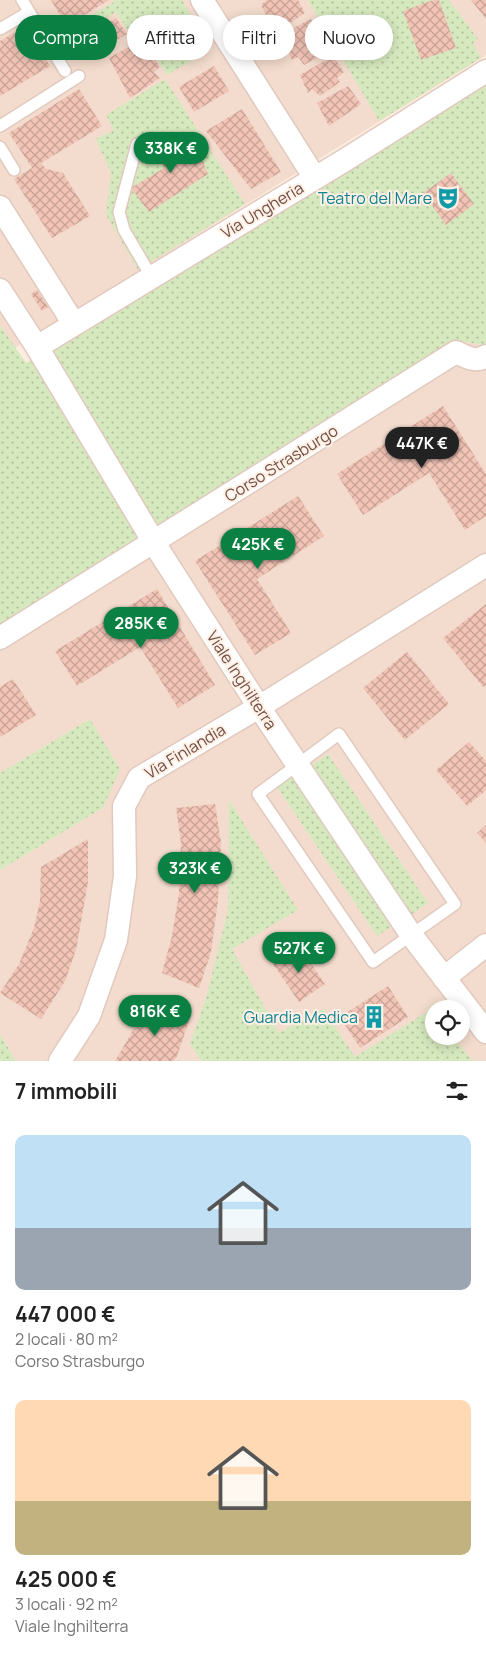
<!DOCTYPE html>
<html lang="it">
<meta charset="utf-8">
<style>
:root{--surface:#fff;--page:#f6f6f6;--text:#222;--muted:#767676;--accent:#0b8043}
body{margin:0;font-family:Manrope,sans-serif;background:var(--page);color:var(--text);height:100vh;display:flex;flex-direction:column;font-size:19px;white-space:nowrap}
*{box-sizing:border-box;margin:0}
p{font-size:16px;color:var(--muted)}
.icon{flex:none;width:28px;height:28px;fill:none;stroke:currentColor;stroke-width:2;stroke-linecap:round;stroke-linejoin:round}
.map{position:relative;height:1061px;overflow:hidden}
.details{display:flex;flex-direction:column;background:var(--surface);flex:1}
.details>*{flex:none}
.top-card{position:absolute;left:15px;top:15px;width:456px;height:45px;display:flex;gap:10px}
.tools{position:absolute;left:425px;top:1000px;display:grid;gap:10px}
.tools a{display:grid;place-items:center;width:45px;height:45px;border-radius:50%;background:var(--surface);box-shadow:0 2px 12px #0003;font-size:25px}
.price{position:absolute;translate:-50% -42px;padding:0 11px;border-radius:18px;background:var(--accent);color:#fff;font-size:16px;line-height:32px;filter:drop-shadow(0 1px 2px #0008)}
.price::after{content:'';position:absolute;left:50%;top:30px;width:15px;height:11px;margin-left:-8px;background:inherit;clip-path:polygon(0 0,100% 0,50% 100%)}
.price.active{background:#222;color:#fff}
ul{padding:0;list-style:none}
li{display:grid;align-content:center;gap:10px;height:265px;padding:0 15px}
li span{display:grid;place-items:center;height:155px;border-radius:10px;color:#555}
li>.icon{margin-inline-start:auto}
span .icon{width:90px;height:90px;fill:#fffc;stroke-width:1}
li b{font-size:21px}
h2{display:flex;justify-content:space-between;align-items:center;height:60px;padding:0 15px;font-size:21px}
.tag{padding:0 18px;border-radius:22px;background:var(--surface);box-shadow:0 2px 12px #0003;font-size:18px;line-height:45px}
.tag.active{background:var(--accent);color:#fff}
.map>svg:first-child{display:block}
.residential{fill:#f3dccd;fill-rule:evenodd}
.grass{fill:url(#grass-dots)}
.building{fill:url(#building-cross-hatch)}
.lines{fill:none;stroke-linecap:round;stroke-linejoin:round}
.service-casing{stroke:#e1c9be;stroke-width:14}
.minor-casing{stroke:#e1c9be;stroke-width:25}
.service{stroke:#fff;stroke-width:11}
.minor{stroke:#fff;stroke-width:22}
.labels{text-anchor:middle;stroke-width:4;stroke-linejoin:round;paint-order:stroke}
.culture-label{font-size:16px;fill:#0d838f;stroke:#fff0e5;text-anchor:end}
.street-label{font-size:16px;fill:#714f47;stroke:#fff0e5}
</style>
<div class="map">
<svg width="486" height="1061" viewBox="0 0 486 1061">
<defs>
<pattern id="grass-dots" width="8" height="8" patternUnits="userSpaceOnUse" patternTransform="scale(1.25)"><rect width="8" height="8" fill="#d6e9be"/><path d="M2 2h.1M6 6h.1" fill="none" stroke="#b2bf9c" stroke-width="1.8" stroke-linecap="round"/></pattern>
<pattern id="building-cross-hatch" width="8" height="8" patternUnits="userSpaceOnUse" patternTransform="scale(1.25)"><rect width="8" height="8" fill="#f1c4b6"/><path d="M0 0l8 8M0 8l8-8" fill="none" stroke="#c8a296"/></pattern>
</defs>
<rect width="100%" height="100%" fill="#fcecdf"/>
<g class="residential">
<polygon points="0,0 486,0 486,55 15,348 0,325"/>
<path d="M456 340 482 345 486 342V1061H16L0 1034V870L103 808 90 719 0 773V625ZM434 1009H461V1036H434Z"/>
</g>
<g class="grass">
<polygon points="113,0 182,0 211,49 167,75 137,27 129,32 116,12 63,43 57,35 114,2"/>
<polygon points="308,0 449,0 478,39 473,43 481,58 379,121"/>
<polygon points="165,79 245,204 138,270 106,215 111,173 96,139 114,130 106,115"/>
<polygon points="486,85 486,342 482,345 456,340 0,625 0,325 26,363"/>
<polygon points="90,719 120,769 103,808 0,870 0,773"/>
<polygon points="328,754 428,903 411,915 311,766"/>
<polygon points="295,775 395,924 377,936 277,787"/>
<polygon points="229,800 298,910 232,949 279,1033 323,1009 355,1057 430,1010 434,1015 434,1036 452,1036 473,1061 201,1061 190,1044 206,998 228,910"/>
<polygon points="0,1034 16,1061 0,1061"/>
</g>
<g class="building">
<polygon points="51,0 109,0 66,26"/>
<polygon points="267,0 298,0 305,13 275,33 261,5"/>
<polygon points="433,0 439,0 456,48 421,60 403,11"/>
<polygon points="471,0 486,0 486,19"/>
<polygon points="116,18 127,34 93,55 86,38"/>
<polygon points="311,19 321,35 320,40 333,56 326,53 304,65 298,57 292,60 280,35"/>
<polygon points="21,29 27,39 32,37 50,66 0,96 0,41"/>
<polygon points="143,39 160,67 154,72 160,78 130,98 109,58"/>
<polygon points="333,56 344,72 337,78 340,82 320,96 312,89 308,93 300,75"/>
<polygon points="214,66 229,91 194,112 179,87"/>
<polygon points="348,86 361,104 329,126 317,103"/>
<polygon points="79,89 102,126 41,163 46,169 63,173 90,216 52,238 14,179 32,168 9,133"/>
<polygon points="242,109 281,172 251,189 206,131"/>
<polygon points="177,134 203,162 208,174 149,212 131,188 164,168 155,149"/>
<polygon points="451,173 474,204 446,225 423,193"/>
<polygon points="37,290 48,307 42,311 31,294"/>
<polygon points="443,406 486,474 486,516 465,530 429,473 363,515 337,474"/>
<polygon points="298,496 324,536 257,579 291,633 255,655 195,561"/>
<polygon points="157,589 215,685 178,708 140,647 77,686 55,651"/>
<polygon points="486,604 486,685 483,687 443,638"/>
<polygon points="407,652 449,704 405,740 363,688"/>
<polygon points="13,679 36,715 0,737 0,687"/>
<polygon points="469,742 486,761 486,790 467,806 436,770"/>
<polygon points="215,804 221,843 218,900 211,952 199,988 162,973 172,936 179,893 181,843 176,808"/>
<polygon points="486,825 486,843 477,833"/>
<polygon points="88,839 88,882 76,950 65,981 41,1019 0,993 19,964 34,928 40,901 41,867"/>
<polygon points="299,946 325,984 299,1002 273,964"/>
<polygon points="388,986 408,1017 360,1048 340,1017"/>
<polygon points="145,1002 189,1021 177,1056 174,1061 115,1061 131,1034"/>
</g>
<g class="lines">
<defs>
<g id="service">
<polyline points="22,0 65,71"/>
<polyline points="0,29 29,12"/>
<polyline points="0,126 79,76"/>
<polyline points="137,144 119,212 124,230 151,276"/>
<polyline points="0,147 14,170"/>
<polygon points="339,734 455,904 373,962 258,794"/>
</g>
<g id="minor">
<polyline points="202,0 315,178"/>
<polyline points="0,207 74,324"/>
<polyline points="0,290 37,347 161,554 259,707 412,936 486,1032"/>
<polyline points="37,347 345,160 486,71"/>
<path d="M0 638 456 352C466 357 476 363 486 356"/>
<polyline points="444,978 486,945"/>
<polyline points="60,1061 89,1016 116,940 125,876 124,806 139,778 259,707 486,565"/>
</g>
</defs>
<use href="#service" class="service-casing"/>
<use href="#minor" class="minor-casing"/>
<use href="#service" class="service"/>
<use href="#minor" class="minor"/>
</g>
<defs>
<symbol id="theatre-bare" viewBox="-9 -9 18 18"><path d="M-5-5.5Q0-4 5-5.5V0Q5 5 0 6Q-5 5-5 0ZM-3.3-2.5H-1v1.5H-3.3ZM1-2.5H3.3v1.5H1ZM-2.8 1Q0 5.5 2.8 1Z" fill="#0f9aa8" stroke="#fff0e5" stroke-width="2.5" paint-order="stroke"/></symbol>
<symbol id="building-bare" viewBox="-9 -9 18 18"><path d="M-4-6H4V6H1V3H-1V6H-4ZM-2.5-4.3h1.7v1.8h-1.7ZM.8-4.3h1.7v1.8H.8ZM-2.5-1h1.7V.8h-1.7ZM.8-1h1.7V.8H.8Z" fill="#0f9aa8" stroke="#fff0e5" stroke-width="2.5" paint-order="stroke"/></symbol>
</defs>
<g fill-rule="evenodd">
<use href="#theatre-bare" x="432" y="182" width="32" height="32"/>
<use href="#building-bare" x="358" y="1001" width="32" height="32"/>
</g>
<g class="labels">
<g class="culture-label">
<text x="432" y="204">Teatro del Mare</text>
<text x="358" y="1023">Guardia Medica</text>
</g>
<g class="street-label">
<text transform="translate(262 210) rotate(-31)" y="6">Via Ungheria</text>
<text transform="translate(281 463) rotate(-32)" y="6">Corso Strasburgo</text>
<text transform="translate(242 680) rotate(57)" y="6">Viale Inghilterra</text>
<text transform="translate(185 751) rotate(-31)" y="6">Via Finlandia</text>
</g>
</g>
</svg>
<div class="tools">
<a><svg class="icon" aria-label="locate" viewBox="0 0 24 24"><circle cx="12" cy="12" r="6"/><path d="M12 2v4M12 18v4M2 12h4M18 12h4"/></svg></a>
</div>
<b class="price" style="left:171px;top:174px">338K €</b>
<b class="price active" style="left:422px;top:469px">447K €</b>
<b class="price" style="left:258px;top:570px">425K €</b>
<b class="price" style="left:141px;top:649px">285K €</b>
<b class="price" style="left:195px;top:894px">323K €</b>
<b class="price" style="left:299px;top:974px">527K €</b>
<b class="price" style="left:155px;top:1037px">816K €</b>
<div class="top-card">
<a class="tag active">Compra</a>
<a class="tag">Affitta</a>
<a class="tag">Filtri</a>
<a class="tag">Nuovo</a>
</div>
</div>
<section class="details">
<h2>7 immobili<svg class="icon" aria-label="filters" viewBox="0 0 24 24"><path d="M4 7h16M4 17h16"/><circle cx="9" cy="7" r="2"/><circle cx="15" cy="17" r="2"/></svg></h2>
<ul>
<li><span style="background:linear-gradient(#bfe0f5 60%,#9aa5b1 0)"><svg class="icon" aria-label="home" viewBox="0 0 24 24"><path d="M3 11l9-7 9 7M6 9v11h12V9"/></svg></span><div><b>447 000 €</b><p>2 locali · 80 m²</p><p>Corso Strasburgo</p></div></li>
<li><span style="background:linear-gradient(#ffd9b3 65%,#c2b280 0)"><svg class="icon" aria-label="home" viewBox="0 0 24 24"><path d="M3 11l9-7 9 7M6 9v11h12V9"/></svg></span><div><b>425 000 €</b><p>3 locali · 92 m²</p><p>Viale Inghilterra</p></div></li>
</ul>
</section>
